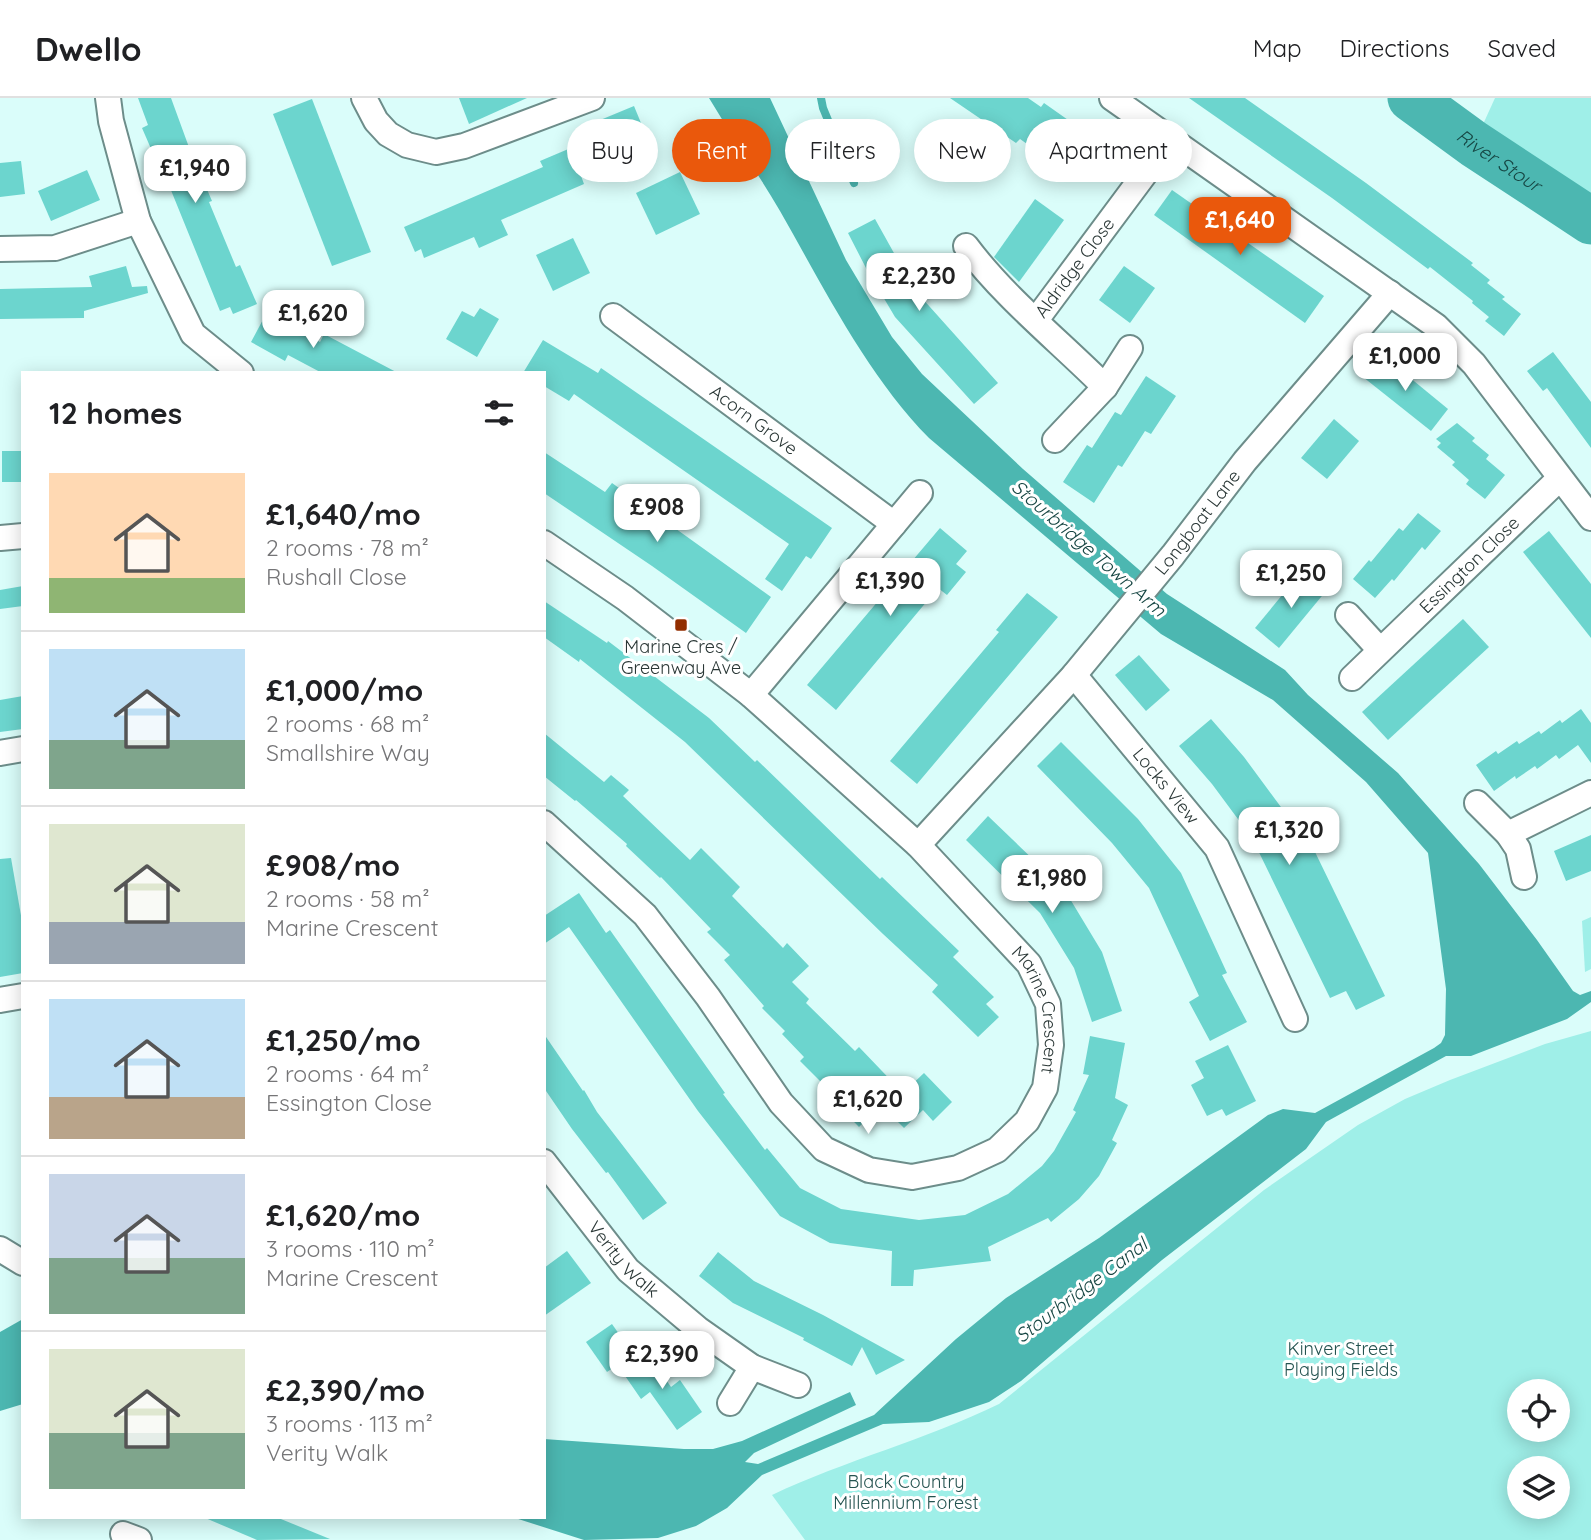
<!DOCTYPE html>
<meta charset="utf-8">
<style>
:root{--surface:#fff;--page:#f2f2f2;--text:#202124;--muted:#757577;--line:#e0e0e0;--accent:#ea580c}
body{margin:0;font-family:Quicksand,sans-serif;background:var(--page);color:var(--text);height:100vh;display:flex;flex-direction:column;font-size:26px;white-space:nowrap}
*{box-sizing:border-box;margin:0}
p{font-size:23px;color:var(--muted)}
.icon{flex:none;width:38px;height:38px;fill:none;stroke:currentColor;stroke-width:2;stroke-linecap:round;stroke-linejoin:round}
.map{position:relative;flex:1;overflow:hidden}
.side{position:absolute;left:21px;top:273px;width:525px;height:1148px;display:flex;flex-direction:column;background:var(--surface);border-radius:0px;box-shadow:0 4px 18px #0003}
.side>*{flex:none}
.top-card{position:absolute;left:567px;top:21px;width:665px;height:63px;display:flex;gap:14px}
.buttons{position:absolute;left:1507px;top:1281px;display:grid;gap:14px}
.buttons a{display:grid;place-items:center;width:63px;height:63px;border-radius:50%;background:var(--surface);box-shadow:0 4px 18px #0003;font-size:35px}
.price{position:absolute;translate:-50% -60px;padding:0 16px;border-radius:14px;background:#fff;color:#222;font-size:23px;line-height:46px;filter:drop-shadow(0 2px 4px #0008)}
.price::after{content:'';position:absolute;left:50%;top:42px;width:21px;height:16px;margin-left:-10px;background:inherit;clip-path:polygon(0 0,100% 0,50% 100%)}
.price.selected{background:var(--accent);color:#fff}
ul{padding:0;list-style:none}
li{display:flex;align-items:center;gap:21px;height:175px;padding:0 28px}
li+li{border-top:2px solid var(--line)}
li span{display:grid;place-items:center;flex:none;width:196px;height:140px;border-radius:0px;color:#555}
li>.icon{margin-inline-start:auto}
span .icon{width:84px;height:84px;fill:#fffc;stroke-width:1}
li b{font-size:30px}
h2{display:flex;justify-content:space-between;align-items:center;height:84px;padding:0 28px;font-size:30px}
.tag{padding:0 24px;border-radius:32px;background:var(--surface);box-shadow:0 4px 18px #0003;font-size:24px;line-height:63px}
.tag.selected{background:var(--accent);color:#fff}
header{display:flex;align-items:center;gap:42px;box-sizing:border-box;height:98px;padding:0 35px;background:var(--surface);border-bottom:2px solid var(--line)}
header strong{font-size:33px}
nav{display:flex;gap:38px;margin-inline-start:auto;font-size:24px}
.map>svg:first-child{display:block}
.green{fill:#9fefe8;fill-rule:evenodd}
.water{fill:#4cb7b1}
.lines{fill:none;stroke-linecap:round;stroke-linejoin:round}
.stream{stroke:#4cb7b1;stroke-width:8}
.river{stroke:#4cb7b1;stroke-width:47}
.building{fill:#6cd5ce}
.minor-casing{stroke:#6d8d8a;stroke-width:28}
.minor{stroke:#fff;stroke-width:24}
.poi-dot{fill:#932e00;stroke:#fff;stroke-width:2.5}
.labels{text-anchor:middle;stroke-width:6;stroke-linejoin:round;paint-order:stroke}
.street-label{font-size:18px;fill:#2a3736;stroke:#fff}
.poi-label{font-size:18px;fill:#2a3736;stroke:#fff}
.park-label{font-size:18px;fill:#245350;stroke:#fff}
.water-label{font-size:19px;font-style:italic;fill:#164643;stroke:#fff}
</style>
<header>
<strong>Dwello</strong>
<nav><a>Map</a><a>Directions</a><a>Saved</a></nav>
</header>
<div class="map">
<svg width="1591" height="1442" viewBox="0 0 1591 1442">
<rect width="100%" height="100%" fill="#dafdfa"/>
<g class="green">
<polygon points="1495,0 1591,0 1591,123 1474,46"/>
<polygon points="1591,819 1591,871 1585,874 1582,823"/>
<path d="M1591 933V1442H805L772 1397C846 1362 925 1342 999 1306L1264 1092 1358 1027 1405 1001 1450 982 1545 946ZM1558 1293V1332H1519V1293ZM1558 1370V1409H1519V1370Z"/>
</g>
<g class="water">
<path d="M709 0H770L846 162 892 239 922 276 1023 371 1167 496 1285 572 1308 597 1398 675 1479 766 1537 842 1573 893 1580 897 1591 893V904L1567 921 1471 958H1446L1326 1024 1306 1051 1162 1162 1021 1283 989 1304 929 1324 883 1326 762 1377 727 1410 696 1428 658 1440 584 1442 512 1419H544V1341L684 1351H713L742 1343 850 1294 856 1307 754 1355 745 1364 758 1366 874 1317 956 1241 1006 1200 1099 1140 1268 1017 1283 1011 1315 1015 1434 950 1441 945 1445 937 1446 891 1428 755 1366 684 1273 602 1161 536 929 340C867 277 824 190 780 113 758 75 732 39 709 0Z"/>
<polygon points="23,1221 23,1306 0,1313 0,1234"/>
</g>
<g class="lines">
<polyline class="stream" points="821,0 823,10 854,85"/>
<path class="river" id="s1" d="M1411 0 1474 46 1591 123"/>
</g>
<g class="building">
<polygon points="138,0 171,0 190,52 212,103 209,104 236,169 240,167 257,206 233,216 230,209 220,213 164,75 162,76 142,30 148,27"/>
<polygon points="459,0 527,0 469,26"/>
<polygon points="950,0 1028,0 1041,9 1044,5 1115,55 1096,82 1042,44 1037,53 1020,41 1016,45"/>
<polygon points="1189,0 1245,0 1366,85 1473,165 1471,167 1490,182 1487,185 1505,199 1502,201 1521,216 1504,238 1485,223 1489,219 1472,205 1473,203 1430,169 1428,171 1332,100"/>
<polygon points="312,1 371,154 332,168 273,16"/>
<polygon points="634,8 648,42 588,67 590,71 580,75 584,86 501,122 508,137 479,150 474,139 424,160 421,151 415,154 404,129 543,69 540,63 599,38 593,25"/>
<polygon points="21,63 25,96 0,99 0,65"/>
<polygon points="87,72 100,102 51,123 38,93"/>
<polygon points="680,74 700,116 656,137 636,95"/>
<polygon points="1172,92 1324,198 1305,225 1154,117"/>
<polygon points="1035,101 1064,122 1019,184 994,159"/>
<polygon points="875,121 909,182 919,176 929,194 921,199 998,285 974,306 895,219 866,170 848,135"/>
<polygon points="573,140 590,175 553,193 536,157"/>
<polygon points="126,168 132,189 147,188 148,195 84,213 84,220 0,221 0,191 92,189 89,178"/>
<polygon points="1124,168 1155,190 1130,225 1099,202"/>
<polygon points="480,210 499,221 477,259 446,241 462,213 474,219"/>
<polygon points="267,214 320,244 324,236 398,275 322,275 288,257 285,263 251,244"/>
<polygon points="543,242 598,275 601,270 832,430 811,461 806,458 782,493 765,481 789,446 574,296 569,303 544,288 544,275 523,275"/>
<polygon points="1553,254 1591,304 1591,350 1547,290 1543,293 1527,273"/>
<polygon points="1381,256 1448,311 1431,333 1363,279"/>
<polygon points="1146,278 1176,298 1151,336 1145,333 1122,369 1118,367 1094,405 1063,384 1087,347 1092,350 1115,314 1121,317"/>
<polygon points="1334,321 1359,343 1327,381 1301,360"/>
<polygon points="1457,325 1475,340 1472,343 1489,357 1486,361 1505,377 1485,401 1466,386 1469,382 1452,367 1455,364 1437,349 1441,345 1436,341"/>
<rect x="2" y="353" width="21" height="31"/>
<polygon points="544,354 605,394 612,385 771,499 746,535 652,468 544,395"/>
<polygon points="1418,415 1441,433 1425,452 1422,449 1394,483 1392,481 1375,500 1353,481 1369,462 1371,464 1399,430 1403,433"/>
<polygon points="940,430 967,453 956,466 966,474 947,497 938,490 836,612 807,587"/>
<polygon points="1549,433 1591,486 1591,540 1523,454"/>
<polygon points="1302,473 1326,493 1279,550 1255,530"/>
<polygon points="23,488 23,508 0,511 0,492"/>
<polygon points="1027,495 1058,519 917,686 890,663 999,534 996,532"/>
<polygon points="544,503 607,545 608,543 709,620 755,664 757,662 880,781 882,779 959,853 953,859 994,899 986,906 999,919 978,939 932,894 938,887 883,836 685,644 580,561 579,564 544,539"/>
<polygon points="1463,521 1489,549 1388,642 1362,614"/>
<polygon points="1139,557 1170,592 1146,613 1115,577"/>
<polygon points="23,598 23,631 0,634 0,602"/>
<polygon points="1581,611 1591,625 1591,665 1578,647 1559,661 1556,657 1537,671 1535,668 1516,681 1515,678 1494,693 1476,667 1496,653 1498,656 1517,643 1519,646 1539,633 1541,636 1560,622 1562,625"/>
<polygon points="1211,621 1244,659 1292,724 1299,721 1385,898 1356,912 1346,893 1330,900 1252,740 1212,686 1179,648"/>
<polygon points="544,635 604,684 611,677 629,692 623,698 690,762 701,750 740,789 732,798 783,850 787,845 809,868 792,884 809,901 806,905 855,953 859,949 903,995 924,975 952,1004 933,1023 923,1012 904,1030 881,1007 859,1029 819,988 822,985 800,963 804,959 782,936 785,933 762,910 764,908 724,862 730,857 707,834 711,831 661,779 660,780 626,748 627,746 576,702 575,703 544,678"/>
<polygon points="1061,644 1138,721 1181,775 1227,875 1222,877 1247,924 1210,943 1189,904 1199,898 1149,790 1112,745 1037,668"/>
<polygon points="988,718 1064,791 1102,854 1122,913 1092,924 1074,870 1040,815 966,742"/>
<polygon points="1591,737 1591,773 1566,783 1554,753"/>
<polygon points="11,760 23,829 23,875 0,879 0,761"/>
<polygon points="579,795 606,835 610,832 725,995 723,996 765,1052 767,1050 800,1090 841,1111 919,1122 965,1117 1008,1096 1042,1068 1054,1053 1076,1014 1073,1012 1089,977 1083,976 1090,938 1125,945 1115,1000 1128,1007 1112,1042 1117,1045 1099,1078 1079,1101 1051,1124 1048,1120 988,1149 991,1163 914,1172 913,1188 891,1188 892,1153 830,1145 780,1118 698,1013 569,829 544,846 544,818"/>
<polygon points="544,936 583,993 584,992 597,1014 667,1105 643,1122 608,1074 606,1075 572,1031 544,990"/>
<polygon points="1228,947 1256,1003 1226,1018 1222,1011 1207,1018 1191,987 1204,980 1195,963"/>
<polygon points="567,1153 591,1185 544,1218 544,1170"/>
<polygon points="718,1154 754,1183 823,1217 905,1262 876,1277 862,1249 852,1268 803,1242 804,1240 733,1205 699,1178"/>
<polygon points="612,1226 633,1256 607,1274 586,1244"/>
<polygon points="647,1254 671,1289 680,1282 702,1314 677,1332 650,1294 641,1301 621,1272"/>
<polygon points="203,1419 276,1419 330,1441 257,1442"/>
</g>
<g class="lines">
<defs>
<g id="minor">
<polyline points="108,0 111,23 138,123 193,236 241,275"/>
<polyline points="364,0 376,23 388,36 407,47 436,54 464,48 592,0"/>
<polyline points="1112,0 1436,228 1474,266 1591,420"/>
<path d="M966 148C1005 200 1059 243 1105 289"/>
<polyline points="0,151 55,150 138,123"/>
<path id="s2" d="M613 218 894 426"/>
<path id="s3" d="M1036 222 1170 42"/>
<polyline points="1055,342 1105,289 1130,250"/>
<polyline points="0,440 23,438"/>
<path id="s4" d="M544 445 625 500 751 597 918 747 1029 866 1048 906 1051 947 1045 990 1027 1023 997 1052 958 1070 912 1079 869 1072 824 1051 781 1005 708 899 645 817 544 725"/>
<polyline points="1348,517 1380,552"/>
<path id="s5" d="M1074 577 1217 750 1295 921"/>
<path id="s6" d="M1352 580 1559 381"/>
<polyline points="751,597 920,395"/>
<polyline points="0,655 23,651"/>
<polyline points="1477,705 1508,736 1518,751 1524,779"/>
<polyline points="1508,736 1591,695"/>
<path id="s7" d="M918 747 1074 577 1173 457 1245 363 1390 195"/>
<polyline points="0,902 23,898"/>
<path id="s8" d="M544 1064 628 1172 698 1231 752 1269 798 1287"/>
<polyline points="0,1151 23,1165"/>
<polyline points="730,1305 752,1269"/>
<polyline points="123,1436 139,1442"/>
</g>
</defs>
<use href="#minor" class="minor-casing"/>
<use href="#minor" class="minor"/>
</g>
<rect class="poi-dot" x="674" y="520" width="14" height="14" rx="3.5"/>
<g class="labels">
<g class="street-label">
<text dy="6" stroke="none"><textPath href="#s3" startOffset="65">Aldridge Close</textPath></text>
<text dy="6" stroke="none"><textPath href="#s2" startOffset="175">Acorn Grove</textPath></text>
<text dy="6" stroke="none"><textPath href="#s7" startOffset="427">Longboat Lane</textPath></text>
<text dy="6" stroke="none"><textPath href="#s6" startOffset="163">Essington Close</textPath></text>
<text dy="6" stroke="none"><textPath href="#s5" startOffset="144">Locks View</textPath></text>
<text dy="6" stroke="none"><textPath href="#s4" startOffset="691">Marine Crescent</textPath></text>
<text dy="6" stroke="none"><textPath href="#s8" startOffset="126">Verity Walk</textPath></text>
</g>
<g class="poi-label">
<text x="681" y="555">Marine Cres /<tspan x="681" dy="21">Greenway Ave</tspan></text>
</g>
<g class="park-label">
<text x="1341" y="1257">Kinver Street<tspan x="1341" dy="21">Playing Fields</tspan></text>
<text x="906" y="1390">Black Country<tspan x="906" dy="21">Millennium Forest</tspan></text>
</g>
<g class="water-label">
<text dy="7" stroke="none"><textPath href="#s1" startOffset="108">River Stour</textPath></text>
<text transform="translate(1089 450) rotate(41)" y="7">Stourbridge Town Arm</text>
<text transform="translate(1081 1192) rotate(-37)" y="7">Stourbridge Canal</text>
</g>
</g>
</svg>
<div class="buttons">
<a><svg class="icon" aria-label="locate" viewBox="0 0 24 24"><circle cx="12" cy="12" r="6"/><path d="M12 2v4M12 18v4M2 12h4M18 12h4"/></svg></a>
<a><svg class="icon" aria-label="layers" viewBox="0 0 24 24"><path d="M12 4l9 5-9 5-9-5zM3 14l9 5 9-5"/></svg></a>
</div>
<b class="price" style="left:195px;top:107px">£1,940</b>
<b class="price selected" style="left:1240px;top:159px">£1,640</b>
<b class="price" style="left:919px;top:215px">£2,230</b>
<b class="price" style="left:313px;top:252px">£1,620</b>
<b class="price" style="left:1405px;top:295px">£1,000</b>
<b class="price" style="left:657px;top:446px">£908</b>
<b class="price" style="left:1291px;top:512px">£1,250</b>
<b class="price" style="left:890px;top:520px">£1,390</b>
<b class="price" style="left:1289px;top:769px">£1,320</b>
<b class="price" style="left:1052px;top:817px">£1,980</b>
<b class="price" style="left:868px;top:1038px">£1,620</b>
<b class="price" style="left:662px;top:1293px">£2,390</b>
<div class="top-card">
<a class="tag">Buy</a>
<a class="tag selected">Rent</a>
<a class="tag">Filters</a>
<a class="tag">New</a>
<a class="tag">Apartment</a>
</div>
<section class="side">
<h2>12 homes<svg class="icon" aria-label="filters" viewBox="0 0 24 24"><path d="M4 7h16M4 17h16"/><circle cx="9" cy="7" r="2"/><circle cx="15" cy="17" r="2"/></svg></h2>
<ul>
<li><span style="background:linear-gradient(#ffd9b3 75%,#8fb573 0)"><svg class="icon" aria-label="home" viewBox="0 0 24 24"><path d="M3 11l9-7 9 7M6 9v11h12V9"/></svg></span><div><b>£1,640/mo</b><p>2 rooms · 78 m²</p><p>Rushall Close</p></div></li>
<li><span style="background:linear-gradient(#bfe0f5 65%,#7fa58c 0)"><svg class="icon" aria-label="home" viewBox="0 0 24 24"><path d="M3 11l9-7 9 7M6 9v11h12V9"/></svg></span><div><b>£1,000/mo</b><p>2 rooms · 68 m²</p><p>Smallshire Way</p></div></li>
<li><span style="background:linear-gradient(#dfe7d0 70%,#9aa5b1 0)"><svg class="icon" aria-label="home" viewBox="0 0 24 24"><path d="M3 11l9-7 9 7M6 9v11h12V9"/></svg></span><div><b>£908/mo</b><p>2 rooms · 58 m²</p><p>Marine Crescent</p></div></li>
<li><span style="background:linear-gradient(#bfe0f5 70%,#b9a48a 0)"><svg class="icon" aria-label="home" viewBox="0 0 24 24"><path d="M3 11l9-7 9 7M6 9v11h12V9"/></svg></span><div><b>£1,250/mo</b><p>2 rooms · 64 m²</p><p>Essington Close</p></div></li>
<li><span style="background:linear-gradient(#c9d6e8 60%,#7fa58c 0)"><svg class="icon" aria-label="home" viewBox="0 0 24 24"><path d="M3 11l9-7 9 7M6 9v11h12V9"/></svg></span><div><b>£1,620/mo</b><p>3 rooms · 110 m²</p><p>Marine Crescent</p></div></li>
<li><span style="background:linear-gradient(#dfe7d0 60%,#7fa58c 0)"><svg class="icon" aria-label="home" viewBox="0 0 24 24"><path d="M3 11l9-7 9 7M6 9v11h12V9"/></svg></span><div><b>£2,390/mo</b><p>3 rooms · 113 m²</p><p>Verity Walk</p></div></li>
</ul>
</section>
</div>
